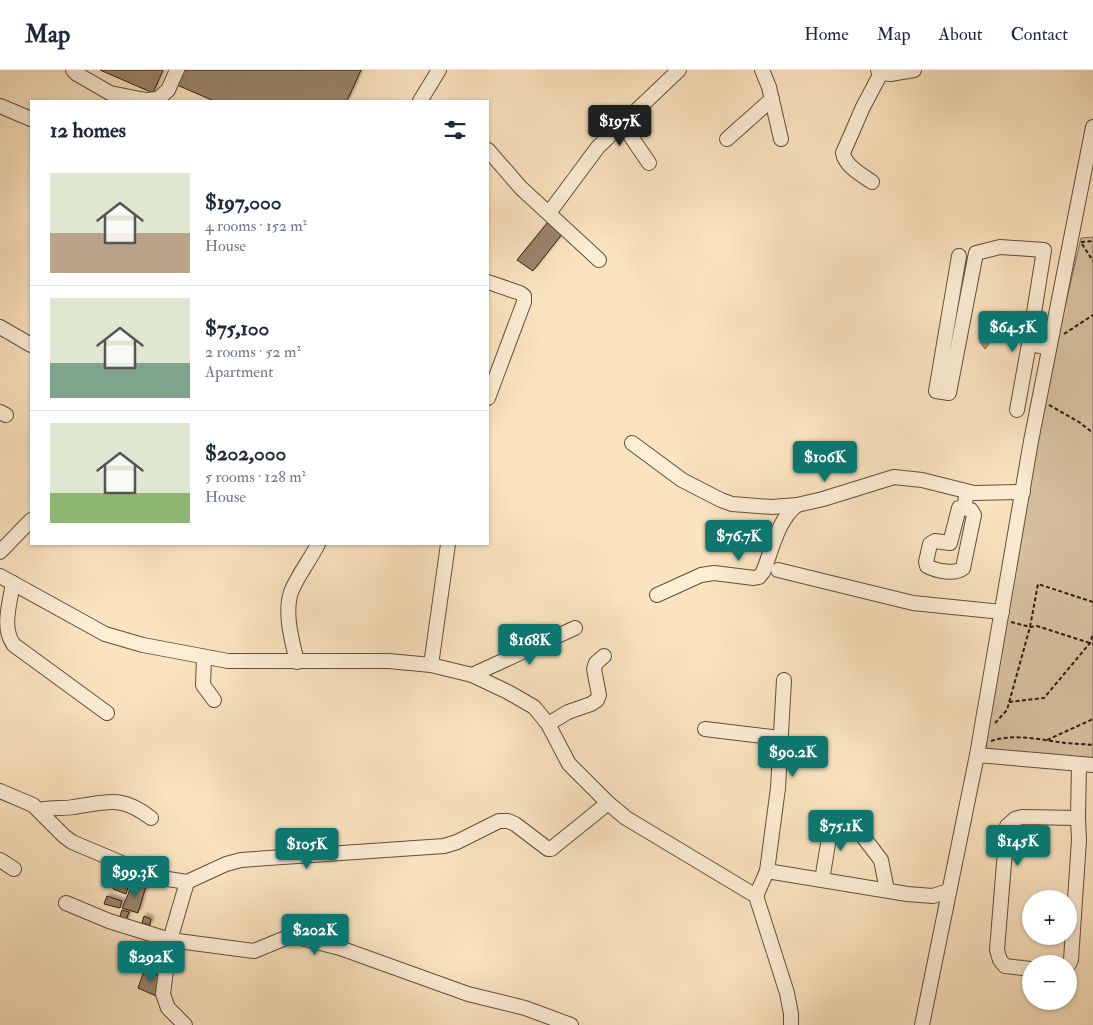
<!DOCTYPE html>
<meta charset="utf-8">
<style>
:root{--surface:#fff;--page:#f6f6f7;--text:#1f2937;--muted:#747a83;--line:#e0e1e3;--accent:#0f766e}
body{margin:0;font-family:"IM FELL Double Pica",serif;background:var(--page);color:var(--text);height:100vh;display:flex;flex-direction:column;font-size:19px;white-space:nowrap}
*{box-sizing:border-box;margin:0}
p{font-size:16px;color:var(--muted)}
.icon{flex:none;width:28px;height:28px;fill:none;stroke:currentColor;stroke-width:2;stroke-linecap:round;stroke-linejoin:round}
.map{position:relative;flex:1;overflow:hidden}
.details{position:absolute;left:30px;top:30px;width:459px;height:445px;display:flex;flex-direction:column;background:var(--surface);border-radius:0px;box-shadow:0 1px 4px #0004}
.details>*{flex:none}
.fabs{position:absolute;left:1022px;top:820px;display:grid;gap:10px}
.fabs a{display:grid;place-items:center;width:55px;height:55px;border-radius:50%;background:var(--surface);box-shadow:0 1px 4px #0004;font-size:25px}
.price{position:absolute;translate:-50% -42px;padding:0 11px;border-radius:5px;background:var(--accent);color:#fff;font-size:16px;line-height:32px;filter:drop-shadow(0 1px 2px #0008)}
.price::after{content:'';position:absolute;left:50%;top:30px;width:15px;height:11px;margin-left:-8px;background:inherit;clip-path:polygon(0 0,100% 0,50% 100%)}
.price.selected{background:#222;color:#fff}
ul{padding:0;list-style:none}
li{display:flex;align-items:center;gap:15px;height:125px;padding:0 20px}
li+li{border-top:1px solid var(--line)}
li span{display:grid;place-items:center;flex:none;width:140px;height:100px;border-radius:0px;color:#555}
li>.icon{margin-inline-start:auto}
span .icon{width:60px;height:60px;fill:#fffc;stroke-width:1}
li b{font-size:21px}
h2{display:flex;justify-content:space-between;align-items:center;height:60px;padding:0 20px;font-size:21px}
header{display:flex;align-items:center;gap:30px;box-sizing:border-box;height:70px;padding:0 25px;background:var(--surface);border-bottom:1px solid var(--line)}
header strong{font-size:24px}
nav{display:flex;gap:28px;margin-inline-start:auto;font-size:18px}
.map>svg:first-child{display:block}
.green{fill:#d8c2a1;stroke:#847058}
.water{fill:#b6a083;stroke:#816c54}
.building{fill:#9a846a;stroke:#311e0e;filter:url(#shadow)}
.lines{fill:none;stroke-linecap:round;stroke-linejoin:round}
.minor-casing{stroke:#634f3a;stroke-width:16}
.path{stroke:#311e0e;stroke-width:2;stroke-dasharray:4 2.5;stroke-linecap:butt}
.minor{stroke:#fcedd5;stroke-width:14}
</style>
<header>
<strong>Map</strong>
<nav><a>Home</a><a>Map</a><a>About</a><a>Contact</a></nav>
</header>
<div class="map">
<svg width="1093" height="955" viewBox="0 0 1093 955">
<defs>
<filter id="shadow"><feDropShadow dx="3" dy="-3" stdDeviation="1" flood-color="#0004"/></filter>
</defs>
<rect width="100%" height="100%" fill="#fae3bf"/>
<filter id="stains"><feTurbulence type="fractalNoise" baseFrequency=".004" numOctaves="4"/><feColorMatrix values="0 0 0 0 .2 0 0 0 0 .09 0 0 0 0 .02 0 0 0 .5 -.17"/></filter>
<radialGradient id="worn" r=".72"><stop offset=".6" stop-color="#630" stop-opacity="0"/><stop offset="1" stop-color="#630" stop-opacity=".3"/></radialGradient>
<polygon class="green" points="1093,167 1093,689 987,679 986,671 1012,499 1063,245 1081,168"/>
<path class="water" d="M990 254 994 259C992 264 989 276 985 279L980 272 985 265V256Z"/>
<g class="building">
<polygon points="100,0 163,0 153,23"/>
<polygon points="184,0 361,0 347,31 214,31 177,15"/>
<polygon points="548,152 563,163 533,201 517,190"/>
<polygon points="118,805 130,810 126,824 113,819"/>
<polygon points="134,811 146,816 138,843 122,838"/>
<polygon points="107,826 122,831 120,838 104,834"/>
<polygon points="122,840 129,842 125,854 118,852"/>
<polygon points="144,846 151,849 150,855 142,853"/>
<polygon points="144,901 164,907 156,926 138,918"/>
</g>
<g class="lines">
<defs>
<g id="minor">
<polyline points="73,0 77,4 110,23 146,30 158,29 168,20 177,0"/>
<polyline points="762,0 769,17 781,69"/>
<polyline points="878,0 881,3 890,4 914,0"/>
<polyline points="420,31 439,0"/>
<polyline points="0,36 31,49"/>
<polyline points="623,55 649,93"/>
<polyline points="727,69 772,29"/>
<polyline points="488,80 521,118 599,190"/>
<path d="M872 112C862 105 845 96 843 83L863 37 881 3"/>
<polyline points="549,143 598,77 679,0"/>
<polyline points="959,186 936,321 949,323 976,183 1000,177 1044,180 1029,274"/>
<polyline points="488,212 520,223 524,226 524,232 488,328"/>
<polyline points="0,257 31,275"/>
<polyline points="1017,340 1029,274 1049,278"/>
<polyline points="0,342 6,345"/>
<polyline points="632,373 682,410 721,430 732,434 772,437 797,435 823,429 894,407 922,410 974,423 1023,422"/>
<path d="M964 438H959L950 473 935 471 930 474 926 492 927 496C936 501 955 505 963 498L974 445 971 440 964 438 967 422"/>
<polyline points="0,482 31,450"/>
<polyline points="778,500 913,533 1002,542"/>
<polyline points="0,506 105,564 143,575 228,591 389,591 431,595 472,605 508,622 534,637 548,654 569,694 608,733 626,748 756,826 787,923 791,944 791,955"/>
<path d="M13 513C10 533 1 558 14 575L107 643"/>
<path d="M657 525 701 505 714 503 754 508 759 507 763 502C772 480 778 449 797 435"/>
<polyline points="204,588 203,615 214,630"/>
<path d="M297 592C292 571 284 543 291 522 298 505 310 490 318 474"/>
<polyline points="431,595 448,474"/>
<polyline points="472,605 575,558"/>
<polyline points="548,654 568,642 591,634 597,630 599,625 594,599 596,593 604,586"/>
<polyline points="705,659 780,668"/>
<polyline points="977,685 1093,695"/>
<polyline points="0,721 33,735 64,766 72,772 155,807 187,812 226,794 241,790 444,776 457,772 499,751 508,751 515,754 548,779 551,779 608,733"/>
<path d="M40 740C51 737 63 739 74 737 109 732 121 725 151 748"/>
<polyline points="861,764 881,790 887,820"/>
<polyline points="0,790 14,799"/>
<polyline points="767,801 778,718 784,610"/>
<polyline points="822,810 832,750"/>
<polyline points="756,826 767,801 907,824 933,826 948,821"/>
<polyline points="66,833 109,851 170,870 254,881 288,867 297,867 340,878 468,924 525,938 571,955"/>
<polyline points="1069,894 1071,890 1079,770 1078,748 1079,694"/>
<polyline points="1031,899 1005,896 1000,890 997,880 1007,756 1015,749 1022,747 1078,748"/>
<polyline points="185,955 168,938 163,924 170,870 187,812"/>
<polyline points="922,955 977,685 1031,371 1093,57"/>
</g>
</defs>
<use href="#minor" class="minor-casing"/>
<g class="path">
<polyline points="1081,172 1093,171"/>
<polyline points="1082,174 1093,191"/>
<polyline points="1064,264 1093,245"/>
<polyline points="1049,335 1079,352 1093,363"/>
<polyline points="1011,552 1030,557 1037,556 1093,574"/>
<polyline points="1009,632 1044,628 1090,573 1093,564"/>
<polyline points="995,653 1007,640 1030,557 1038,514 1093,532"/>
<polyline points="1047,670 1093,649"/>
<path d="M991 671C1015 663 1042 670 1065 673 1075 674 1084 674 1093 675"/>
</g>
<use href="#minor" class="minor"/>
</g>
<rect width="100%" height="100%" filter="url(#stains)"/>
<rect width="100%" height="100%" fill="url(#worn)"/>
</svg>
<div class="fabs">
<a>+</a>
<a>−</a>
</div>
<b class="price selected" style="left:620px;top:77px">$197K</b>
<b class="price" style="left:1013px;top:283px">$64.5K</b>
<b class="price" style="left:825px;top:413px">$106K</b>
<b class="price" style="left:739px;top:492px">$76.7K</b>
<b class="price" style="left:530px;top:596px">$168K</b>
<b class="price" style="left:793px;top:708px">$90.2K</b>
<b class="price" style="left:841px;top:782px">$75.1K</b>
<b class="price" style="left:1018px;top:797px">$145K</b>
<b class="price" style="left:307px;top:800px">$105K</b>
<b class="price" style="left:135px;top:828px">$99.3K</b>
<b class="price" style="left:315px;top:886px">$202K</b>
<b class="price" style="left:151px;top:913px">$292K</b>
<section class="details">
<h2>12 homes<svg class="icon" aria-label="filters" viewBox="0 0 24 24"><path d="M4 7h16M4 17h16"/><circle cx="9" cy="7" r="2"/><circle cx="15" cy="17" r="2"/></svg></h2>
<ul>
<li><span style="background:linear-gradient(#dfe7d0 60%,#b9a48a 0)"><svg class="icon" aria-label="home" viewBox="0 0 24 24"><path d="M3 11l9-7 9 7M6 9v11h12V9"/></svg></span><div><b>$197,000</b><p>4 rooms · 152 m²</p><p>House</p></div></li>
<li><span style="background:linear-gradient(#dfe7d0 65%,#7fa58c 0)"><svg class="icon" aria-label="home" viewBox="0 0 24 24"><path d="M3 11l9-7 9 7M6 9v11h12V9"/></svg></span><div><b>$75,100</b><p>2 rooms · 52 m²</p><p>Apartment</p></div></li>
<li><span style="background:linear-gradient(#dfe7d0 70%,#8fb573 0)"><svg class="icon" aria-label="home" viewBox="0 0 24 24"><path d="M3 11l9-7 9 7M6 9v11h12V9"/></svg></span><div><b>$202,000</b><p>5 rooms · 128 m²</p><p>House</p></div></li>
</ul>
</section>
</div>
